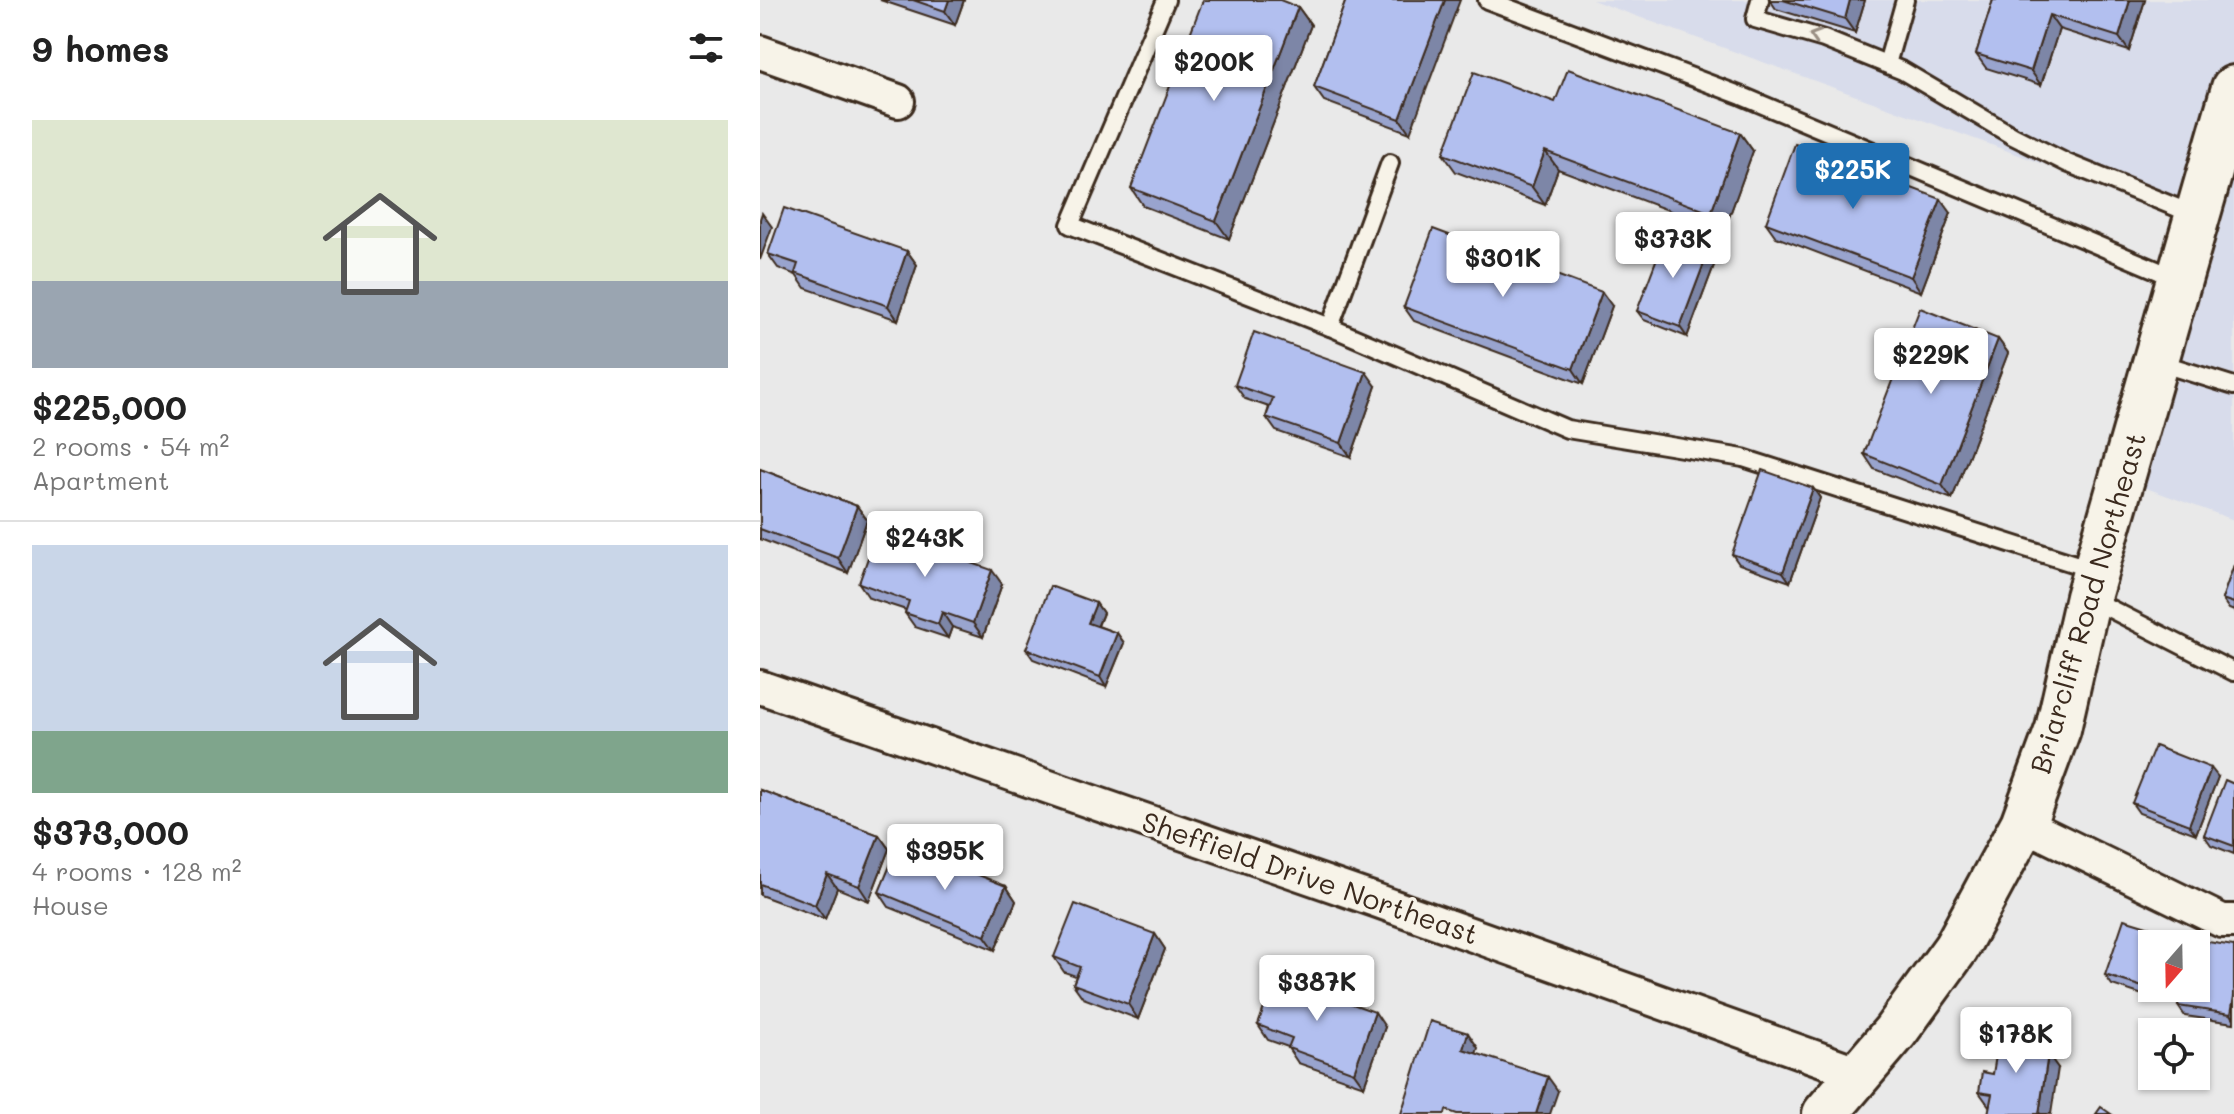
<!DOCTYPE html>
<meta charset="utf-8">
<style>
:root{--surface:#fff;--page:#f2f2f2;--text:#222;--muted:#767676;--line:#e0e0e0;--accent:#1f6fb2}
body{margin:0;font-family:Mali,sans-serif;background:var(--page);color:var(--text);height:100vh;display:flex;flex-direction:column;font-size:30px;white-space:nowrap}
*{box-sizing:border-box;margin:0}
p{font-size:26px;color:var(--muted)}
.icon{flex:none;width:44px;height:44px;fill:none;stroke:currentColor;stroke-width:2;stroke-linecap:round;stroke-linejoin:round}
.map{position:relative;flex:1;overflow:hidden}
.drawer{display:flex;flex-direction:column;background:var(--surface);width:760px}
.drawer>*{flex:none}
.needle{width:52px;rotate:200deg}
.controls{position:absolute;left:1378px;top:930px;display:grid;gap:16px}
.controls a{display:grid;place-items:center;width:72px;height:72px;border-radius:0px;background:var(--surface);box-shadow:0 2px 6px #0004;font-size:40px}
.price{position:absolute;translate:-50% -68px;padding:0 18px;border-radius:8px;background:#fff;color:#222;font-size:26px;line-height:52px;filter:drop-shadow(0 2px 4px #0008)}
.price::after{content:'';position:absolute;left:50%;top:48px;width:24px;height:18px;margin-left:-12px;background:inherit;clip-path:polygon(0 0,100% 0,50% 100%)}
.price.active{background:var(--accent);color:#fff}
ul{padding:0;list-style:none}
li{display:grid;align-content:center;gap:16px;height:424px;padding:0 32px}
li+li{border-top:2px solid var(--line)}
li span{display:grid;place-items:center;height:248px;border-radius:0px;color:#555}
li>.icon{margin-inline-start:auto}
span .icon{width:144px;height:144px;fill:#fffc;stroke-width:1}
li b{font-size:34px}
h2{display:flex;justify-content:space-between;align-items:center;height:96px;padding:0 32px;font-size:34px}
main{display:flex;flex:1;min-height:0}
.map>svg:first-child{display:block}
.built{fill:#d8dceb}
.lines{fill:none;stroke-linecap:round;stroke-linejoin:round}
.service-casing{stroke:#3b2a1e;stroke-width:22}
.minor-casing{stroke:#3b2a1e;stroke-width:38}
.secondary-casing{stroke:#3b2a1e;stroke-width:50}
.service{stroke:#f7f3e8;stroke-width:16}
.minor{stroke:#f7f3e8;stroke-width:32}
.secondary{stroke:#f7f3e8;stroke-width:44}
.wall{fill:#99a4ce;stroke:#3b2a1e;stroke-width:2}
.shaded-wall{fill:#7d86a7;stroke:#3b2a1e;stroke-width:2}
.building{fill:#b2bfef;stroke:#3b2a1e;stroke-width:2}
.oneway{stroke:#998e83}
.labels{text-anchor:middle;stroke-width:7;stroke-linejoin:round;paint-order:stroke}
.street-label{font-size:28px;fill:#3b2a1e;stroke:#f7f3e8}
</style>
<main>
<section class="drawer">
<h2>9 homes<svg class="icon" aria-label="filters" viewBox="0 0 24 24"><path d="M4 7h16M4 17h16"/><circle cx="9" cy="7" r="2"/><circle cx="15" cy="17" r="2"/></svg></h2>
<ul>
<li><span style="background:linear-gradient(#dfe7d0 65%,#9aa5b1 0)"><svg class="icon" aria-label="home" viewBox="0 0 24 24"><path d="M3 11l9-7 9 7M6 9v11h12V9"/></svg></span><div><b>$225,000</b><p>2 rooms · 54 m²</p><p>Apartment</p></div></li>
<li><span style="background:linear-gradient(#c9d6e8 75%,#7fa58c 0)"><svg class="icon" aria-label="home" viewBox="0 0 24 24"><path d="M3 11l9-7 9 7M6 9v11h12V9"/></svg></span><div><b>$373,000</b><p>4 rooms · 128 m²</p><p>House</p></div></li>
</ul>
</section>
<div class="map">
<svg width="1474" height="1114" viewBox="0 0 1474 1114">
<rect width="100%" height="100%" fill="#e9e9e9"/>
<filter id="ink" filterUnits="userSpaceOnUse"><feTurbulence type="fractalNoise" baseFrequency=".0125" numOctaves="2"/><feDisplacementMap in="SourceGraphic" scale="16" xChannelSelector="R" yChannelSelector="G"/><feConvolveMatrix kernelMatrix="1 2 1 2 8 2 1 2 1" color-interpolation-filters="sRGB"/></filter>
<g filter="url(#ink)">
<polygon class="built" points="832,0 1474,0 1474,520 1364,480 1432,218"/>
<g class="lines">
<defs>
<g id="service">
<polyline points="406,0 310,225 570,327 807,429 983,458 1334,570"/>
<polyline points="727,0 982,96 1418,279"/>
<polyline points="1000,0 995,19 1064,39 1143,71 1253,136 1307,163 1435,215"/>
<polyline points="1127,64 1145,0"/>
<polyline points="570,327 630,163"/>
<polyline points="1397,362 1474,386"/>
<polyline points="1329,598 1474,672"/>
</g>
<g id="minor">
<polyline points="0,52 138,101"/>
<polyline points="0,687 615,900 1099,1073"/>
<polyline points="1263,824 1462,921 1474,921"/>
</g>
<polyline id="secondary" points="1065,1114 1135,1032 1196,948 1263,824 1298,729 1328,597 1474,88"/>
</defs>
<use href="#service" class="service-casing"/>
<use href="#minor" class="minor-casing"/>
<use href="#secondary" class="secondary-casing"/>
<use href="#service" class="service"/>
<use href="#minor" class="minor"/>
<use href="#secondary" class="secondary"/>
</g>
<g class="wall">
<polygon points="120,0 204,0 195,25"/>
<polygon points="586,0 650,133 564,101 554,87"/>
<polygon points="1010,0 1105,0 1095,33 1016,9"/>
<polygon points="1233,0 1385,0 1369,51 1299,29 1281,85 1226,68 1216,54"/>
<polygon points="538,7 551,25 469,239 383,206 371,188"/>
<polygon points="795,102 980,133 993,151 964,231 798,169 785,205 696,172 683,154"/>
<polygon points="1191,213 1161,292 1016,237 1006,223"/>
<polygon points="949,250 956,260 927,337 884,320 877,311"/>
<polygon points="147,251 157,265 138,320 45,288 36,275 18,268 8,254"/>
<polygon points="852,306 823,384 654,321 644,307"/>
<polygon points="1238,339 1248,353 1192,499 1114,469 1104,454"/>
<polygon points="475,385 616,386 591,457 516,431 506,417 509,407 485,399"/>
<polygon points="0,469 97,506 107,520 88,573 0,539"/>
<polygon points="1053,488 1060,498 1030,582 979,564 972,554"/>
<polygon points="1474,565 1474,611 1469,609 1462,599"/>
<polygon points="99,583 242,584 223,637 192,627 188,638 155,627 145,613 146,610 109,598"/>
<polygon points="336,603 343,613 338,626 357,633 364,643 346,687 273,659 266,649"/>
<polygon points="1458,777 1436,834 1379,813 1372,803"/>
<polygon points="1474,784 1474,854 1451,845 1444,835"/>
<polygon points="0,790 119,835 129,849 109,901 77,888 65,919 0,895"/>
<polygon points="164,868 246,886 256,901 235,950 129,907 119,892"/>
<polygon points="395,934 405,949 378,1019 323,998 313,984 316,976 304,972 294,957"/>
<polygon points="1413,934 1420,944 1401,1001 1352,985 1345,975"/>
<polygon points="1474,946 1474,1023 1425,1016 1418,1006"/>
<polygon points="498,1025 625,1027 604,1086 538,1063 528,1048 528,1047 508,1040"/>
<polygon points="1274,1031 1284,1045 1282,1053 1298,1068 1229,1106 1219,1092 1233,1074"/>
</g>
<g class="shaded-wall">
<polygon points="189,0 204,0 195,25 185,11"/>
<polygon points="685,0 700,0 650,133 640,119"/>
<polygon points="1090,0 1105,0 1095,33 1085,19"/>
<polygon points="1370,0 1385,0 1369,51 1359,37"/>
<polygon points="538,7 551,25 469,239 456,221"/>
<polygon points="1289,15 1299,29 1281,85 1271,71"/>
<polygon points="980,133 993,151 964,231 951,213"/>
<polygon points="785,151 798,169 785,205 772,187"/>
<polygon points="1181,199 1191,213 1161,292 1151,277"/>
<polygon points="2,213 12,227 0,260 0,219"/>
<polygon points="949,250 956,260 927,337 920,327"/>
<polygon points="147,251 157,265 138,320 128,306"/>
<polygon points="842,292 852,306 823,384 813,369"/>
<polygon points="1238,339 1248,353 1192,499 1182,485"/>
<polygon points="606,372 616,386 591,457 581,443"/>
<polygon points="1053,488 1060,498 1030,582 1023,572"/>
<polygon points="97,506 107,520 88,573 78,558"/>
<polygon points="232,570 242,584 223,637 213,623"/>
<polygon points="336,603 343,613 335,632 328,623"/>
<polygon points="182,612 192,627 188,638 178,624"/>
<polygon points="357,633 364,643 346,687 340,677"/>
<polygon points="1451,768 1458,777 1436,834 1429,825"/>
<polygon points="119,835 129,849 109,901 99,886"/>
<polygon points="67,874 77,888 65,919 55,905"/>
<polygon points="246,886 256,901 235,950 225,936"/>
<polygon points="395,934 405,949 378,1019 368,1004"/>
<polygon points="1413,934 1420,944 1410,944"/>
<polygon points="1396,988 1406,988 1401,1001 1395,991"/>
<polygon points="1474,996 1474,1019 1471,1014"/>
<polygon points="615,1012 625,1027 604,1086 594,1072"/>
<polygon points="1274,1031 1284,1045 1280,1065 1270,1051"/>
<polygon points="708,1033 718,1048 713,1063 703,1049"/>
<polygon points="1288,1054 1298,1068 1291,1114 1279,1114"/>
<polygon points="788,1077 798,1091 790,1114 776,1114"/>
</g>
<g class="building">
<polygon points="153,0 189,0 185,11"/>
<polygon points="443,0 520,0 538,7 456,221 371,188"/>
<polygon points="586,0 685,0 640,119 554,87"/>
<polygon points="1023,0 1090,0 1085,19"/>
<polygon points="1233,0 1370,0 1359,37 1289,15 1271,71 1216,54"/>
<polygon points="808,69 980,133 951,213 785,151 772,187 683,154 714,72 795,102"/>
<polygon points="1035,144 1181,199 1151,277 1006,223"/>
<polygon points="24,208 147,251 128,306 35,273 38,264 8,254"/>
<polygon points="673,229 842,292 813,369 644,307"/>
<polygon points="906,234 949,250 920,327 877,311"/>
<polygon points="1160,308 1238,339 1182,485 1104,454"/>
<polygon points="494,332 606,372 581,443 506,417 513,398 475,385"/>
<polygon points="0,469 97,506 78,558 0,529"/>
<polygon points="1002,470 1053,488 1023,572 972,554"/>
<polygon points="118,530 232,570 213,623 182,612 178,624 145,613 149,601 99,583"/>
<polygon points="1474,565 1474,603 1462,599"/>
<polygon points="290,586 336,603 328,623 357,633 340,677 266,649"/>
<polygon points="1395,746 1451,768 1429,825 1372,803"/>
<polygon points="1465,780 1474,784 1474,846 1444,835"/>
<polygon points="0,790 119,835 99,886 67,874 55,905 0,884"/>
<polygon points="169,855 246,886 225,936 119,892 134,856 164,868"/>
<polygon points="315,904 395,934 368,1004 313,984 320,967 294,957"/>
<polygon points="1364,919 1413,934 1410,944 1392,944 1392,988 1396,988 1395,991 1345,975"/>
<polygon points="1429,939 1474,946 1474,996 1471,1014 1418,1006 1421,988 1436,988 1436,944 1428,944"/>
<polygon points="515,976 615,1012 594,1072 528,1048 532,1038 498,1025"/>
<polygon points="670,1021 708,1033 703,1049 788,1077 776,1114 697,1114 686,1110 685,1114 641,1114"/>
<polygon points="1241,1025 1274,1031 1270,1051 1288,1054 1279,1114 1228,1114 1232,1094 1219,1092 1222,1072 1233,1074"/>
<polygon points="1341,1107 1351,1114 1336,1114"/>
</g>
<defs><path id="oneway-chevron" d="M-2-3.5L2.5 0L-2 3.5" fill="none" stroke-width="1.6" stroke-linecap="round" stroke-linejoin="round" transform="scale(2)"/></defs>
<use class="oneway" href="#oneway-chevron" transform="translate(1055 36) rotate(-163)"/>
</g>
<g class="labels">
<g class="street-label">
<text transform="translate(1328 603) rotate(-74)" y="10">Briarcliff Road Northeast</text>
<text transform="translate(550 878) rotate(19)" y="10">Sheffield Drive Northeast</text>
</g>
</g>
</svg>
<div class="controls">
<a><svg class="needle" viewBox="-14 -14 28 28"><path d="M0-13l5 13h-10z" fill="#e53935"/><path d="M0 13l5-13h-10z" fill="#767676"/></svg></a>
<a><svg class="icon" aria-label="locate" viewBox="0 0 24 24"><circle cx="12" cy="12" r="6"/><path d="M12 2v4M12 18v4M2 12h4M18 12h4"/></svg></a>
</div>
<b class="price" style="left:454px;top:103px">$200K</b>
<b class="price active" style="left:1093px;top:211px">$225K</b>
<b class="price" style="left:913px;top:280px">$373K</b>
<b class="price" style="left:743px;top:299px">$301K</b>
<b class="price" style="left:1171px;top:396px">$229K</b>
<b class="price" style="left:165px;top:579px">$243K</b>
<b class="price" style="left:185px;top:892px">$395K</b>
<b class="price" style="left:557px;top:1023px">$387K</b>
<b class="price" style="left:1256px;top:1075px">$178K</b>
</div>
</main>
